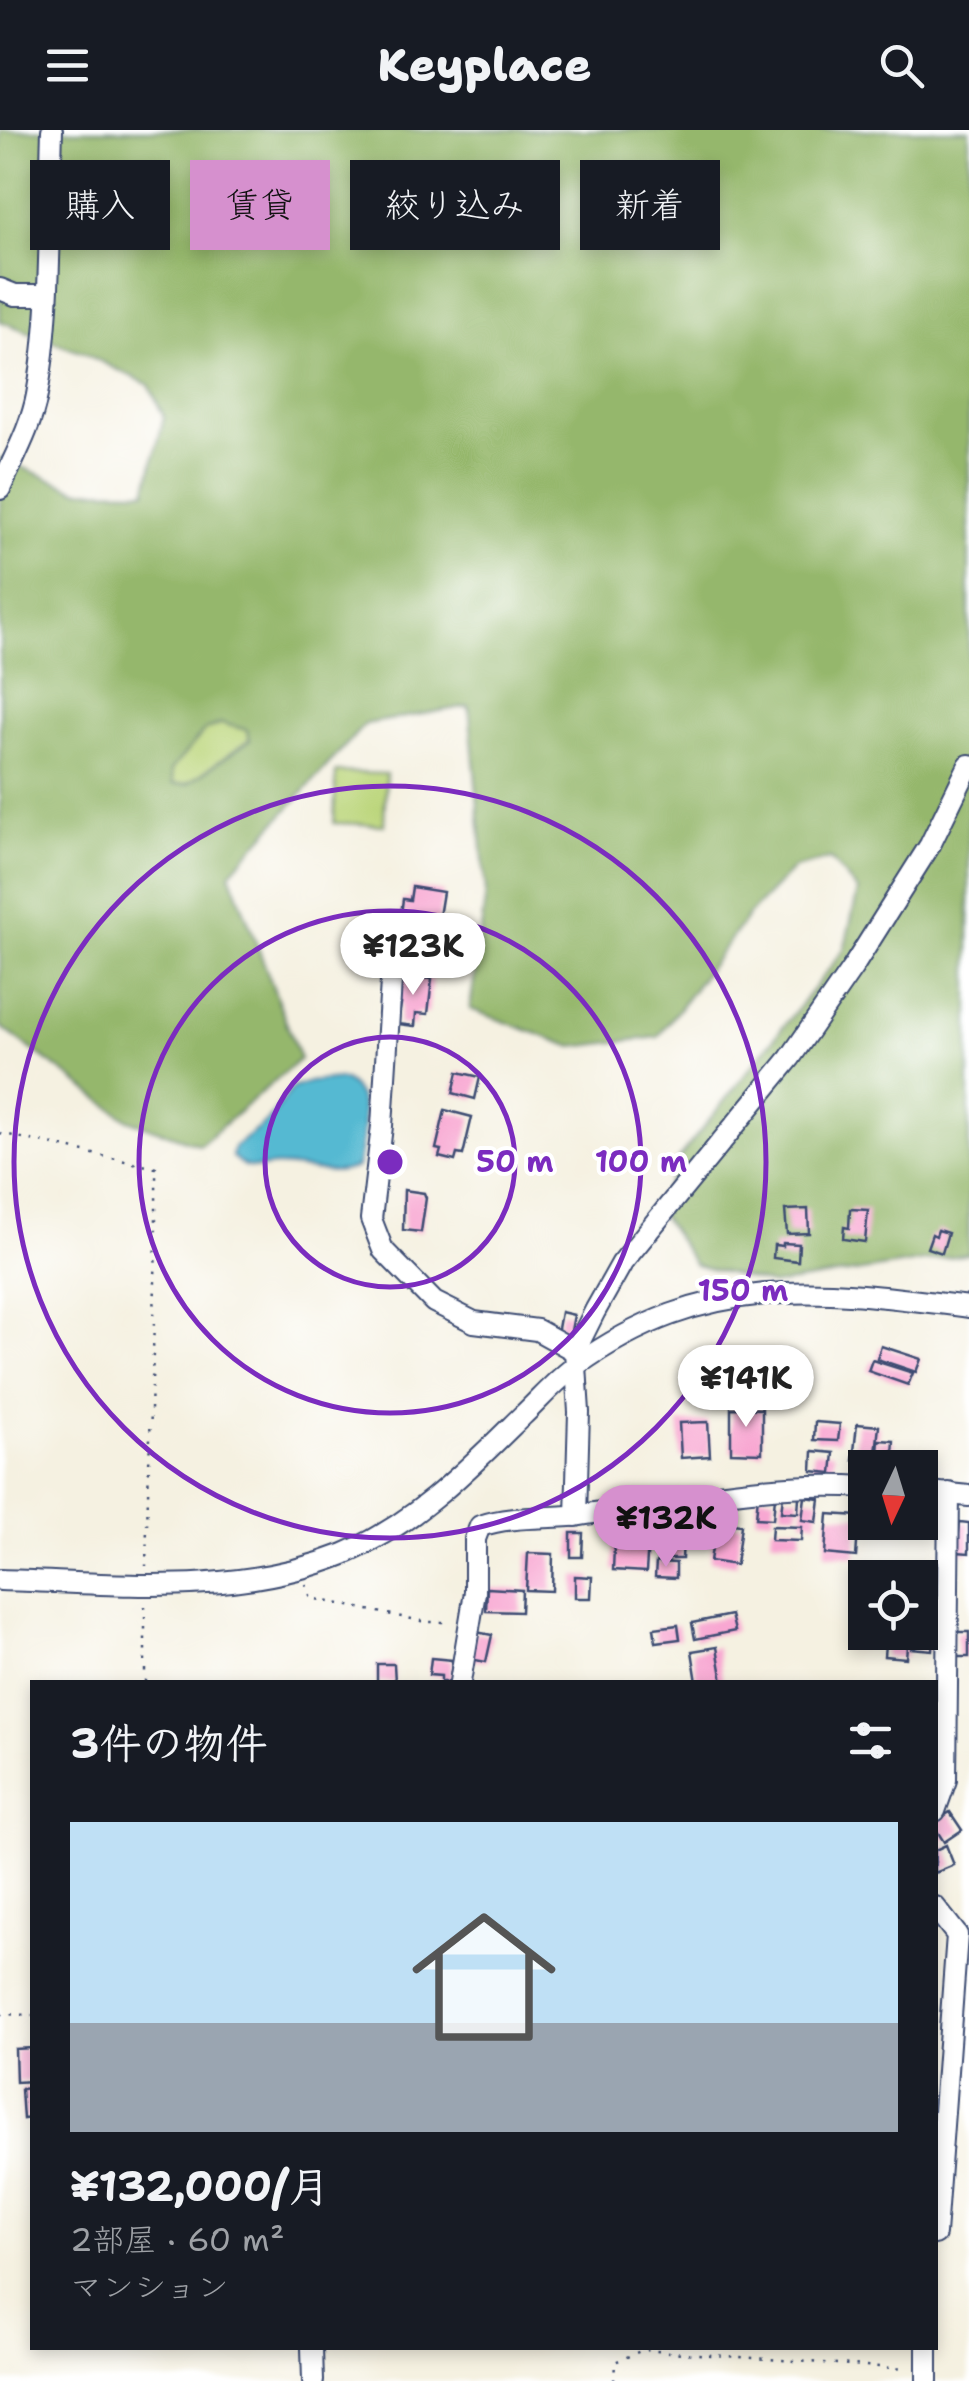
<!DOCTYPE html>
<html lang="ja">
<meta charset="utf-8">
<style>
:root{--surface:#171b24;--page:#242831;--text:#f1f3f6;--muted:#9ea1a6;--line:#363941;--accent:#d690ce}
body{margin:0;font-family:"Shantell Sans","Klee One",sans-serif;background:var(--page);color:var(--text);height:100vh;display:flex;flex-direction:column;font-size:38px;white-space:nowrap}
*{box-sizing:border-box;margin:0}
p{font-size:32px;color:var(--muted)}
.icon{flex:none;width:55px;height:55px;fill:none;stroke:currentColor;stroke-width:2;stroke-linecap:round;stroke-linejoin:round}
.map{position:relative;flex:1;overflow:hidden}
.details{position:absolute;left:30px;top:1550px;width:908px;height:670px;display:flex;flex-direction:column;background:var(--surface);border-radius:0px;box-shadow:0 5px 15px #0003}
.details>*{flex:none}
.top-card{position:absolute;left:30px;top:30px;width:910px;height:90px;display:flex;gap:20px}
.needle{width:65px;rotate:184deg}
.fabs{position:absolute;left:848px;top:1320px;display:grid;gap:20px}
.fabs a{display:grid;place-items:center;width:90px;height:90px;border-radius:0px;background:var(--surface);box-shadow:0 5px 15px #0003;font-size:50px}
.price{position:absolute;translate:-50% -85px;padding:0 22px;border-radius:35px;background:#fff;color:#222;font-size:32px;line-height:65px;filter:drop-shadow(0 2px 5px #0008)}
.price::after{content:'';position:absolute;left:50%;top:60px;width:30px;height:22px;margin-left:-15px;background:inherit;clip-path:polygon(0 0,100% 0,50% 100%)}
.price.on{background:var(--accent);color:#111}
ul{padding:0;list-style:none}
li{display:grid;align-content:center;gap:20px;height:530px;padding:0 40px}
li+li{border-top:2px solid var(--line)}
li span{display:grid;place-items:center;height:310px;border-radius:0px;color:#555}
li>.icon{margin-inline-start:auto}
span .icon{width:180px;height:180px;fill:#fffc;stroke-width:1}
li b{font-size:42px}
h2{display:flex;justify-content:space-between;align-items:center;height:120px;padding:0 40px;font-size:42px}
.chip{padding:0 35px;border-radius:0px;background:var(--surface);box-shadow:0 5px 15px #0003;font-size:35px;line-height:90px}
.chip.on{background:var(--accent);color:#111}
header{display:flex;justify-content:space-between;align-items:center;height:130px;padding:0 40px;background:var(--surface);font-size:45px;font-weight:800}
.map>svg:first-child{display:block}
.green{fill:#bcd67c;stroke:#6c826d;stroke-width:2.5}
.forest{fill:#95b76c;stroke:#587365;stroke-width:2.5;fill-rule:evenodd}
.water{fill:#54b9d2;stroke:#387498;stroke-width:2.5}
.building{fill:#f8a7d2}
.lines{fill:none;stroke-linecap:round;stroke-linejoin:round}
.minor-casing{stroke:#3c4c72;stroke-width:24}
.path{stroke:#3c4c72;stroke-width:2.5;stroke-dasharray:2.5 8;stroke-linecap:butt}
.minor{stroke:#fff;stroke-width:20}
.ring{fill:none;stroke:#7b2cbf;stroke-width:5}
.centre{fill:#7b2cbf;stroke:#fff;stroke-width:5}
.ring-label{font-size:30px;text-anchor:middle;font-weight:bold;fill:#7b2cbf;stroke:#fff;stroke-width:8;stroke-linejoin:round;paint-order:stroke}
</style>
<header><svg class="icon" aria-label="menu" viewBox="0 0 24 24"><path d="M4 6h16M4 12h16M4 18h16"/></svg>Keyplace<svg class="icon" aria-label="search" viewBox="0 0 24 24"><circle cx="10" cy="10" r="6"/><path d="M15 15l6 6"/></svg></header>
<div class="map">
<svg width="969" height="2251" viewBox="0 0 969 2251">
<rect width="100%" height="100%" fill="#fff"/>
<filter id="ink" filterUnits="userSpaceOnUse"><feTurbulence type="fractalNoise" baseFrequency=".01" numOctaves="2"/><feDisplacementMap in="SourceGraphic" scale="20" xChannelSelector="R" yChannelSelector="G"/><feConvolveMatrix kernelMatrix="1 2 1 2 8 2 1 2 1" color-interpolation-filters="sRGB"/></filter>
<filter id="wash" filterUnits="userSpaceOnUse"><feTurbulence type="fractalNoise" baseFrequency=".0048" numOctaves="4" result="noise"/><feDisplacementMap in="SourceGraphic" scale="40" xChannelSelector="R" yChannelSelector="G"/><feGaussianBlur stdDeviation="2.25" result="paint"/><feColorMatrix in="noise" values="0 0 0 0 0 0 0 0 0 0 0 0 0 0 0 0 0 1.4 0 .05"/><feComposite in="paint" operator="in"/></filter>
<g filter="url(#wash)">
<rect width="100%" height="100%" fill="#f5f1e1"/>
<g class="green">
<polygon points="221,593 247,600 250,609 187,654 173,654 171,640 204,601"/>
<polygon points="336,642 386,644 384,695 334,693"/>
</g>
<path class="forest" d="M0 0H969V1124L774 1155 695 1135 657 1079 679 1028 844 820 858 761 830 729 794 738 749 784 658 907 573 917 470 879 486 763 469 576 365 594 230 743 300 929 200 1015 128 990 0 896V328L77 360 146 361 164 287 149 255 85 224 0 191ZM221 593 247 600 250 610 187 654H173L171 640 204 601Z"/>
<path class="water" d="M339 949C374 960 363 1010 357 1037 330 1048 304 1036 277 1036 266 1036 257 1040 245 1036 240 1034 236 1030 232 1027L234 1017 269 990 292 958 309 952Z"/>
<g id="blocks">
<g class="building">
<polygon points="412,757 443,762 437,799 406,795 408,784 401,784 403,769 410,770"/>
<polygon points="406,817 439,822 436,845 403,840"/>
<polygon points="403,846 432,849 428,884 416,883 415,896 398,894 401,874 395,873 397,851 402,851"/>
<polygon points="458,942 480,947 475,969 453,963"/>
<polygon points="445,980 472,987 463,1025 457,1024 455,1031 439,1027 441,1020 436,1019"/>
<polygon points="404,1060 424,1063 426,1068 421,1102 403,1100"/>
<polygon points="808,1079 809,1103 787,1104 785,1080"/>
<polygon points="850,1079 868,1080 865,1112 843,1109 844,1097 849,1098"/>
<polygon points="938,1100 948,1103 942,1123 927,1118 932,1104 936,1106"/>
<polygon points="783,1113 799,1114 798,1131 773,1128 774,1115 783,1116"/>
<polygon points="561,1182 574,1185 570,1206 557,1204"/>
<polygon points="881,1216 921,1229 916,1242 877,1229"/>
<polygon points="872,1230 913,1243 908,1255 868,1241"/>
<polygon points="731,1278 762,1279 762,1323 731,1322"/>
<polygon points="708,1292 710,1326 681,1328 679,1293"/>
<polygon points="815,1292 840,1294 838,1311 814,1310"/>
<polygon points="857,1294 879,1296 875,1332 853,1330"/>
<polygon points="879,1310 894,1311 892,1338 877,1337"/>
<polygon points="813,1321 834,1323 832,1343 812,1341"/>
<polygon points="758,1365 775,1367 773,1389 756,1388"/>
<polygon points="783,1366 799,1367 798,1383 781,1382"/>
<polygon points="805,1367 820,1369 817,1392 802,1390"/>
<polygon points="692,1378 706,1378 706,1403 691,1402"/>
<polygon points="828,1384 859,1386 856,1427 825,1424"/>
<polygon points="716,1392 741,1395 736,1435 710,1431"/>
<polygon points="960,1392 969,1393 969,1423 957,1422"/>
<polygon points="615,1394 649,1396 646,1442 613,1440"/>
<polygon points="772,1396 802,1397 801,1411 771,1410"/>
<polygon points="571,1403 583,1403 582,1427 571,1427"/>
<polygon points="665,1409 683,1409 682,1429 664,1429"/>
<polygon points="528,1423 553,1424 552,1461 526,1460"/>
<polygon points="656,1432 676,1433 676,1448 655,1447"/>
<polygon points="575,1446 592,1447 591,1468 575,1468"/>
<polygon points="487,1458 522,1460 521,1482 486,1481"/>
<polygon points="731,1485 735,1501 695,1509 692,1493"/>
<polygon points="678,1495 680,1509 656,1512 654,1498"/>
<polygon points="476,1502 492,1505 486,1532 470,1529"/>
<polygon points="886,1502 908,1504 906,1528 884,1526"/>
<polygon points="956,1502 969,1502 969,1527 957,1527"/>
<polygon points="912,1504 933,1506 932,1520 911,1518"/>
<polygon points="717,1517 723,1552 697,1552 692,1521"/>
<polygon points="431,1528 452,1530 450,1552 441,1552 441,1546 429,1545"/>
<polygon points="377,1534 394,1534 395,1552 377,1552"/>
<polygon points="950,1682 962,1700 944,1712 935,1698 935,1692"/>
<polygon points="946,1715 954,1735 935,1743 935,1720"/>
<polygon points="32,1918 32,1951 16,1952 15,1919"/>
<polygon points="32,1958 32,1988 23,1989 21,1959"/>
</g>
</g>
</g>
<g filter="url(#ink)">
<use href="#blocks" fill-opacity="0" stroke="#3c4c72" stroke-width="2.5"/>
<g class="lines">
<defs>
<g id="minor">
<polyline points="0,159 15,165 46,165"/>
<path d="M0 359C13 329 31 298 37 265 52 183 49 84 52 0"/>
<polyline points="372,793 387,796 394,803 382,996 371,1089 383,1120 434,1172 474,1192 537,1200 575,1221"/>
<polyline points="920,1361 969,1366"/>
<polyline points="576,1386 579,1282 575,1221 595,1181 622,1133 790,928 853,837 930,715 969,635"/>
<path d="M0 1450C115 1453 234 1468 344 1424 415 1394 468 1339 522 1286 540 1269 557 1249 577 1235 707 1142 820 1158 969 1177"/>
<path d="M460 1552 475 1462V1409L480 1396C512 1385 547 1389 580 1385 675 1372 768 1350 865 1357"/>
<polyline points="935,1681 946,1650 949,1363"/>
<polyline points="935,1777 957,1805 935,2104"/>
<polyline points="312,2218 313,2251"/>
<polyline points="927,2218 927,2251"/>
</g>
</defs>
<use href="#minor" class="minor-casing"/>
<g class="path">
<path d="M0 1003 156 1038C157 1171 149 1303 146 1436"/>
<polyline points="306,1454 311,1468 426,1492 451,1492"/>
<polyline points="145,1552 145,1474"/>
<polyline points="0,1884 32,1885"/>
<polyline points="614,2251 615,2232 643,2220 906,2239"/>
</g>
<use href="#minor" class="minor"/>
</g>
</g>
<g class="ring">
<circle cx="390" cy="1032" r="125"/>
<circle cx="390" cy="1032" r="251"/>
<circle cx="390" cy="1032" r="376"/>
</g>
<circle cx="390" cy="1032" r="15" class="centre"/>
<g class="ring-label">
<text x="515" y="1042">50 m</text>
<text x="641" y="1042">100 m</text>
<text x="743" y="1171">150 m</text>
</g>
</svg>
<div class="fabs">
<a><svg class="needle" viewBox="-14 -14 28 28"><path d="M0-13l5 13h-10z" fill="#e53935"/><path d="M0 13l5-13h-10z" fill="#9ea1a6"/></svg></a>
<a><svg class="icon" aria-label="locate" viewBox="0 0 24 24"><circle cx="12" cy="12" r="6"/><path d="M12 2v4M12 18v4M2 12h4M18 12h4"/></svg></a>
</div>
<b class="price" style="left:413px;top:868px">¥123K</b>
<b class="price" style="left:746px;top:1300px">¥141K</b>
<b class="price on" style="left:666px;top:1440px">¥132K</b>
<div class="top-card">
<a class="chip">購入</a>
<a class="chip on">賃貸</a>
<a class="chip">絞り込み</a>
<a class="chip">新着</a>
</div>
<section class="details">
<h2>3件の物件<svg class="icon" aria-label="filters" viewBox="0 0 24 24"><path d="M4 7h16M4 17h16"/><circle cx="9" cy="7" r="2"/><circle cx="15" cy="17" r="2"/></svg></h2>
<ul>
<li><span style="background:linear-gradient(#bfe0f5 65%,#9aa5b1 0)"><svg class="icon" aria-label="home" viewBox="0 0 24 24"><path d="M3 11l9-7 9 7M6 9v11h12V9"/></svg></span><div><b>¥132,000/月</b><p>2部屋 · 60 m²</p><p>マンション</p></div></li>
</ul>
</section>
</div>
